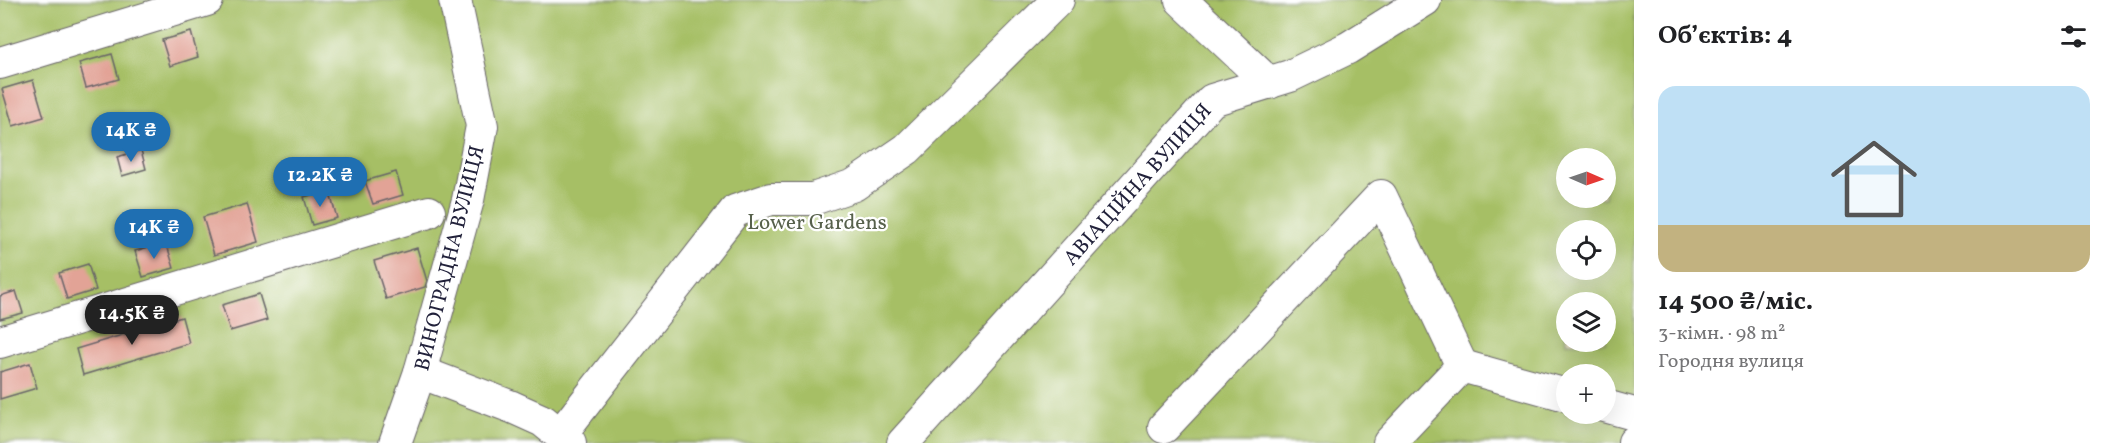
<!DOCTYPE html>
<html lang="uk">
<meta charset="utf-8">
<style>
:root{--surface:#fff;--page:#f2f2f2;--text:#202124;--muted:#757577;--line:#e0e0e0;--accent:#1f6fb2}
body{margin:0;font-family:Vollkorn,serif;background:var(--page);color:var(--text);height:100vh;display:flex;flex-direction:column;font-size:22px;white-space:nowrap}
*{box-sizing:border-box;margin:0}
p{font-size:20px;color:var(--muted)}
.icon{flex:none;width:33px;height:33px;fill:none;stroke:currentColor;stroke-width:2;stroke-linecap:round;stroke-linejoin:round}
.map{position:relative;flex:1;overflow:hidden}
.drawer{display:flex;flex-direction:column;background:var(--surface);width:480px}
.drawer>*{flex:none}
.needle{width:39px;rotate:92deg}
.fabs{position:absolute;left:1556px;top:148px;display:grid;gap:12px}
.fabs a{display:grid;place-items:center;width:60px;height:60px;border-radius:50%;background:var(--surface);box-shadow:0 6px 24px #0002;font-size:30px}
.price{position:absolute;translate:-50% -51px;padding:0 14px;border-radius:21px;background:var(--accent);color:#fff;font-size:20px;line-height:39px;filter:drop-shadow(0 2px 3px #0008)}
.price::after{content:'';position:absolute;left:50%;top:36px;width:18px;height:14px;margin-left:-9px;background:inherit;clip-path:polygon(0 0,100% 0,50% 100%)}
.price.on{background:#222;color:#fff}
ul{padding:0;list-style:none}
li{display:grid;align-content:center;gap:12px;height:318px;padding:0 24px}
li+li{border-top:2px solid var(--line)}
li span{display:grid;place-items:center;height:186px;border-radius:18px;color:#555}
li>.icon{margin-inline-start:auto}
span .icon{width:108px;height:108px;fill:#fffc;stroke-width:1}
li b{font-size:26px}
h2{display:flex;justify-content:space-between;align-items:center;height:72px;padding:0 24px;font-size:26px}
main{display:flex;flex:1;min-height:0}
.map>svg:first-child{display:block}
.green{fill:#a6bf65;stroke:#647050;stroke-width:1.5;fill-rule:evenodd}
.building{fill:#e2a396}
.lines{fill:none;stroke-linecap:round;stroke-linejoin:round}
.minor-casing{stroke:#686468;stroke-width:34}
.minor{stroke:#fff;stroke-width:32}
.labels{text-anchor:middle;stroke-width:4.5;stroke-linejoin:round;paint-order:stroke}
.street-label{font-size:21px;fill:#22223b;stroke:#fff}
.park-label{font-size:21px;fill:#57614c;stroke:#fff}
</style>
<main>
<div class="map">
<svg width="1634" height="443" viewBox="0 0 1634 443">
<rect width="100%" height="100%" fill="#fff"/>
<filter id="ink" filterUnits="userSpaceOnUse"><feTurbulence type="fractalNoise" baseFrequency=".0167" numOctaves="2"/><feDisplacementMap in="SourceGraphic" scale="12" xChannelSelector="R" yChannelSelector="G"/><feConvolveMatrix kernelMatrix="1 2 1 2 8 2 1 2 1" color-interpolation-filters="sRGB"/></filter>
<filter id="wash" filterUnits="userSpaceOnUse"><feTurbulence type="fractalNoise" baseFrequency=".008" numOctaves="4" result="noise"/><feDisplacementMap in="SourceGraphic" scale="24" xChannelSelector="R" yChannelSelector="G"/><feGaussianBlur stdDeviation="1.35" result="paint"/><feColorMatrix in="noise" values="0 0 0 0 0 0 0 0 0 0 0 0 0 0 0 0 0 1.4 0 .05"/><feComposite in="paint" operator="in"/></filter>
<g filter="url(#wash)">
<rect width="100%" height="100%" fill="#e9dfbb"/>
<path class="green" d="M0 0H1634V443H0ZM1566 159H1605V198H1566ZM1566 231H1605V270H1566ZM1566 303H1605V342H1566ZM1566 375H1605V414H1566Z"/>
<g id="blocks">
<g class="building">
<polygon points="191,32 198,57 170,66 162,40"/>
<polygon points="112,54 119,79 86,88 79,63"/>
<polygon points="33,80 44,117 13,126 2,89"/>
<polygon points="141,150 146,169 122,176 117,157"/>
<polygon points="396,172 403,195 373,204 365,181"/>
<polygon points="329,190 337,218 312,225 304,197"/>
<polygon points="247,204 258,242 214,255 203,217"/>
<polygon points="166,242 174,268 143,277 135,251"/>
<polygon points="417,248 427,281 425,287 386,299 374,261"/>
<polygon points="88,264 96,290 67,299 59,273"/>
<polygon points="16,291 23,313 0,319 0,296"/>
<polygon points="259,294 267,320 230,331 222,305"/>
<polygon points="182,317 189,343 83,375 76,349"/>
<polygon points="30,363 37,388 0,399 0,372"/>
</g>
</g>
</g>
<g filter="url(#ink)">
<use href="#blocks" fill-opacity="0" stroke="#686468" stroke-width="1.5"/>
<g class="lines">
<defs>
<g id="minor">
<polyline points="1181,0 1269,83"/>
<polyline points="0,63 207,0"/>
<polyline points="0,342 429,212"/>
<polyline points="420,372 512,407 543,421 570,443"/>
<polyline points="1605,406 1634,414"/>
<polyline points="1164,427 1381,196 1462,366"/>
<polyline points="560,435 735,211 771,199 813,199 854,185 907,149 1058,0"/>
<polyline points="395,443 420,372 468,200 482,126 455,0"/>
<polyline points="903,443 1212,100 1290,76 1348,48 1425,0"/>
<polyline points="1389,443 1462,366 1566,395"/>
<polyline points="1634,443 1634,442"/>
</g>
</defs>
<use href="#minor" class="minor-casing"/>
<use href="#minor" class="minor"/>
</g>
</g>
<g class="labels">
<g class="street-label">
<text transform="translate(1137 184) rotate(-48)" y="7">АВІАЦІЙНА ВУЛИЦЯ</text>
<text transform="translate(449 258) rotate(-76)" y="7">ВИНОГРАДНА ВУЛИЦЯ</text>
</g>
<g class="park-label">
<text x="817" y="229">Lower Gardens</text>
</g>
</g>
</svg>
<div class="fabs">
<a><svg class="needle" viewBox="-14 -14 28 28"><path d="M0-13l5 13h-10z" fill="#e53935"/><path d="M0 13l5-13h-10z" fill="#757577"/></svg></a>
<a><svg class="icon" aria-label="locate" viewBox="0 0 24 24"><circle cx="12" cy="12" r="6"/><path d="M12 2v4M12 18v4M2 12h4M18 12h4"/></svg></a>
<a><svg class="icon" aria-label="layers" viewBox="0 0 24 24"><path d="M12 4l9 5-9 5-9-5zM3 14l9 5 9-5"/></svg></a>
<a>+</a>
</div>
<b class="price" style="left:131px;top:163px">14K ₴</b>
<b class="price" style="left:320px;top:208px">12.2K ₴</b>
<b class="price" style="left:154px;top:260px">14K ₴</b>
<b class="price on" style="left:132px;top:346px">14.5K ₴</b>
</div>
<section class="drawer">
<h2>Об’єктів: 4<svg class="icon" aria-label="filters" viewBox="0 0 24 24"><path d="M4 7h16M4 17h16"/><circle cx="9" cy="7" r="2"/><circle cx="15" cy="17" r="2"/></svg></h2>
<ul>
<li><span style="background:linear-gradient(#bfe0f5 75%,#c2b280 0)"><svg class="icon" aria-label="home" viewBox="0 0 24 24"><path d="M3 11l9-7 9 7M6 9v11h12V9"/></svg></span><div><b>14 500 ₴/міс.</b><p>3-кімн. · 98 m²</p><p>Городня вулиця</p></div></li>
</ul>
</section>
</main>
